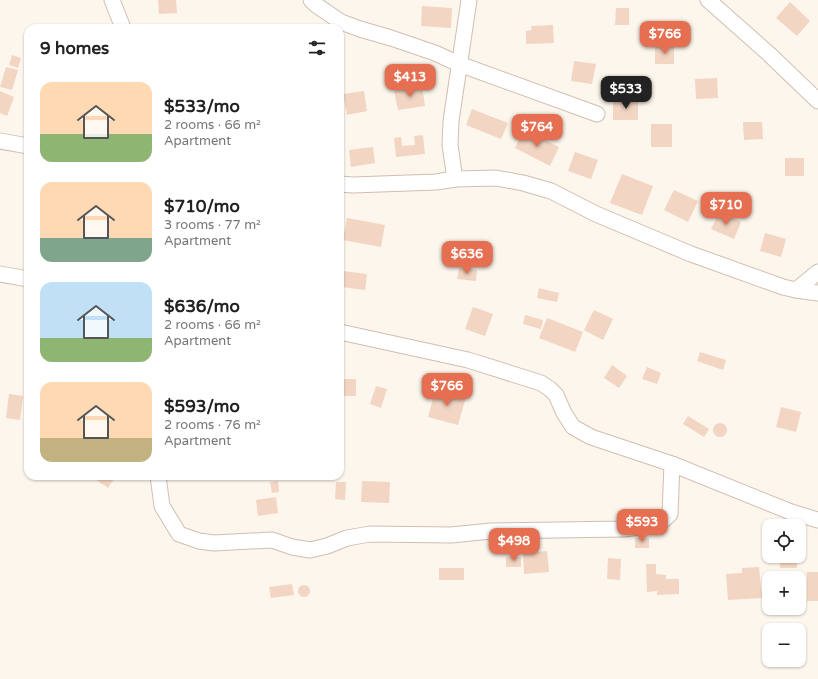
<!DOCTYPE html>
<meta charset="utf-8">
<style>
:root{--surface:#fff;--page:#f6f6f6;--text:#222;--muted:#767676;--accent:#e76f51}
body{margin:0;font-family:"Varela Round",sans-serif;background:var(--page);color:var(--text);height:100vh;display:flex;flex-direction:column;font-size:15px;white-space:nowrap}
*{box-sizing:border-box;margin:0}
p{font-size:13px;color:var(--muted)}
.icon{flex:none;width:22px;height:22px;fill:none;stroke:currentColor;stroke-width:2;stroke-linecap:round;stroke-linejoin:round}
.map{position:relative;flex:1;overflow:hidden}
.panel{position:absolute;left:24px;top:24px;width:320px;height:456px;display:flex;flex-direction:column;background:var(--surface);border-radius:12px;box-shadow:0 1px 3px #0004}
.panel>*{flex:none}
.fabs{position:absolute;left:762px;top:519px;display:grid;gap:8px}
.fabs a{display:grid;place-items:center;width:44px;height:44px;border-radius:8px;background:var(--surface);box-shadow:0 1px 3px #0004;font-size:20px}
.price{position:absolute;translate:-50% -34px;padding:0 9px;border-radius:8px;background:var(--accent);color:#fff;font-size:13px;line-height:26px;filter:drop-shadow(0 1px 2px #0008)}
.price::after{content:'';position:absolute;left:50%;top:24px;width:12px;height:9px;margin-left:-6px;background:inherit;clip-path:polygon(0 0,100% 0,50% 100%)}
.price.active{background:#222;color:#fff}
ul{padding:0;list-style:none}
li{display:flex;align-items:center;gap:12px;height:100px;padding:0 16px}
li span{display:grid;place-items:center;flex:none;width:112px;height:80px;border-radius:12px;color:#555}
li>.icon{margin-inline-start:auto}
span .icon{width:48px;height:48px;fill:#fffc;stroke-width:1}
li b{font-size:17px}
h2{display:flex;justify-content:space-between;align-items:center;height:48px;padding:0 16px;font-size:17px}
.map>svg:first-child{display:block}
.building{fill:#f3d5c3}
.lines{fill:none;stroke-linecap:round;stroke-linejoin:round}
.minor-casing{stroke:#d1beb0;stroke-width:17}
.minor{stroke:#fff;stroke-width:15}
</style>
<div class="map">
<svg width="818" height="679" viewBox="0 0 818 679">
<rect width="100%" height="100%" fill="#fdf6ec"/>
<g class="building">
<polygon points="158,0 176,0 177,13 159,14"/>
<polygon points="790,2 810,21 797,36 776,18"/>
<polygon points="422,6 452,8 451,28 421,26"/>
<polygon points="616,8 629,8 629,25 615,25"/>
<polygon points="553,25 554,43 526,44 526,31 532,30 531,26"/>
<polygon points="674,46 674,64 655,64 655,47"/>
<polygon points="12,55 21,58 18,68 9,65"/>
<polygon points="574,61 596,64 592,84 571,81"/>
<polygon points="6,67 18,70 12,90 0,87"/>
<polygon points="717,78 718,98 696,99 695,79"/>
<polygon points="422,86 425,106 398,110 394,91"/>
<polygon points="0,91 14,97 7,116 0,113"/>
<polygon points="364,91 367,111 347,115 343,94"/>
<rect x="613" y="100" width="25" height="20"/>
<polygon points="472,109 508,123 501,139 466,125"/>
<polygon points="743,122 762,122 763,139 744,140"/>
<rect x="651" y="124" width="21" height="23"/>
<polygon points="524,130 559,147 550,166 515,148"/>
<polygon points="423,135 425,154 396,157 394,138 401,137 402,146 415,145 414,136"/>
<polygon points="373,147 375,163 351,167 349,150"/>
<polygon points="575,152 598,160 591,179 568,171"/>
<rect x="785" y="158" width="19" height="18"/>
<polygon points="622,174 653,186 642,215 610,203"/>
<polygon points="674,190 698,201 688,222 664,210"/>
<polygon points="719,213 741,222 734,239 711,229"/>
<polygon points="347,218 385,225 381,247 343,240"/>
<polygon points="765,233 786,239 781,257 760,251"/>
<polygon points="459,268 477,270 476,281 457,279"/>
<polygon points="343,271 367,274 365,290 341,287"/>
<polygon points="539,288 559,293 557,302 537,298"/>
<polygon points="473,307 493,314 485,336 465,329"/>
<polygon points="594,310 613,319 603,340 584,330"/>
<polygon points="525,315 543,320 541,329 523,324"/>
<polygon points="547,318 583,332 575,352 539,338"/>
<polygon points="700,352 726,360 723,370 697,361"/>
<polygon points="612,365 627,376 619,388 604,378"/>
<polygon points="647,367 661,373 657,384 642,379"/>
<rect x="340" y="379" width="2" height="20"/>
<rect x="344" y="379" width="12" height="17"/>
<polygon points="376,386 387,389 381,408 370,404"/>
<polygon points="436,388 466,397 458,425 428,417"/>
<polygon points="9,394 23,396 20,420 6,418"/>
<polygon points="781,407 801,412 796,432 776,427"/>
<polygon points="688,416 709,429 704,437 683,424"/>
<circle cx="720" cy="430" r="7"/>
<polygon points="97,476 116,476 108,488 95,479"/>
<polygon points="278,481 279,492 272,493 270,482"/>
<polygon points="362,481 390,482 389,503 361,502"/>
<polygon points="336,482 346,482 345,500 335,499"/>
<polygon points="276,497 278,513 258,516 256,500"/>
<rect x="635" y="538" width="14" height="10"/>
<polygon points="547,551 549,572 524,574 523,553"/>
<polygon points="789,556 797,556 797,568 780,568 780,557 789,558"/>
<rect x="506" y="557" width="15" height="10"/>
<polygon points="608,558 621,559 620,580 607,579"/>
<polygon points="646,564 656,564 656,574 666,575 666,579 679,579 679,594 657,595 657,591 647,592"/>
<polygon points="759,567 762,598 728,600 726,574 742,573 742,568"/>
<rect x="439" y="568" width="25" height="12"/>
<rect x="807" y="572" width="11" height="29"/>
<polygon points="292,584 294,595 271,598 269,587"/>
<circle cx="304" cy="591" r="6"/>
</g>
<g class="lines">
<defs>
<g id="minor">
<polyline points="112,0 123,28"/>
<polyline points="311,0 316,5 341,22 360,29 391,38 435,53 459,64 597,114"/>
<polyline points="708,0 769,54 818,101"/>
<polyline points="0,141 28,146"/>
<polyline points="455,179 450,145 451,121 469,0"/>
<polyline points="340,184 353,185 436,182 455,179 496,178 523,183 551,191 596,214 691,254 783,287 796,290 818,293"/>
<polyline points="0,274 28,279"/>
<polyline points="796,290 818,272"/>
<polyline points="340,332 468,360 541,383 550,389 556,395 564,413 573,427 591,437 672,464 791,512 818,520"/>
<polyline points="158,476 162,506 179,534 199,541 214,543 272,540 292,547 310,550 327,546 347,538 370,534 451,535 491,531 623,529 658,525 670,514 672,464"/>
</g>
</defs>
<use href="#minor" class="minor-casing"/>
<use href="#minor" class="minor"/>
</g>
</svg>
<div class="fabs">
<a><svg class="icon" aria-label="locate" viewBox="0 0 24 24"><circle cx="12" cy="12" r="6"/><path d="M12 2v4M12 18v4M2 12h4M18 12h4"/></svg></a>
<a>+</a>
<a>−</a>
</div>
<b class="price" style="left:665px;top:55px">$766</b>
<b class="price" style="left:410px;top:98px">$413</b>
<b class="price active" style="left:626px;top:110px">$533</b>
<b class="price" style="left:537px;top:148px">$764</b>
<b class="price" style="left:726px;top:226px">$710</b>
<b class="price" style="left:467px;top:275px">$636</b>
<b class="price" style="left:447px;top:407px">$766</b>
<b class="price" style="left:642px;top:543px">$593</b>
<b class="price" style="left:514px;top:562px">$498</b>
<section class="panel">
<h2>9 homes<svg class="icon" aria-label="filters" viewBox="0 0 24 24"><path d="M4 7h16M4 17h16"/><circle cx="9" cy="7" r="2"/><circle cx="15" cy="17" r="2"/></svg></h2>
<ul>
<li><span style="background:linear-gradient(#ffd9b3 65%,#8fb573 0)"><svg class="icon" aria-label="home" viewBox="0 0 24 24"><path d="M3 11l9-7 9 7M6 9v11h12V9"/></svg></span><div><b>$533/mo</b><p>2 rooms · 66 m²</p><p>Apartment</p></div></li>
<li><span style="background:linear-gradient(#ffd9b3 70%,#7fa58c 0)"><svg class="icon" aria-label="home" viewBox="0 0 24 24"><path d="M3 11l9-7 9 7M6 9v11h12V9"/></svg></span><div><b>$710/mo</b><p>3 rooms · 77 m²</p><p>Apartment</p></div></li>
<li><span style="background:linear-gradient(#bfe0f5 70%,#8fb573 0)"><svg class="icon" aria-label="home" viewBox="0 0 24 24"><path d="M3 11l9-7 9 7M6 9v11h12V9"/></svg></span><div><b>$636/mo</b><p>2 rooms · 66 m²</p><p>Apartment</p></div></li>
<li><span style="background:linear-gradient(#ffd9b3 70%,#c2b280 0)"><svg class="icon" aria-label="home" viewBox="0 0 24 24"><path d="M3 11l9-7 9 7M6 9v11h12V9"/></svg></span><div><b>$593/mo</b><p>2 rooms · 76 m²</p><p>Apartment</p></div></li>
</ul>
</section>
</div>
